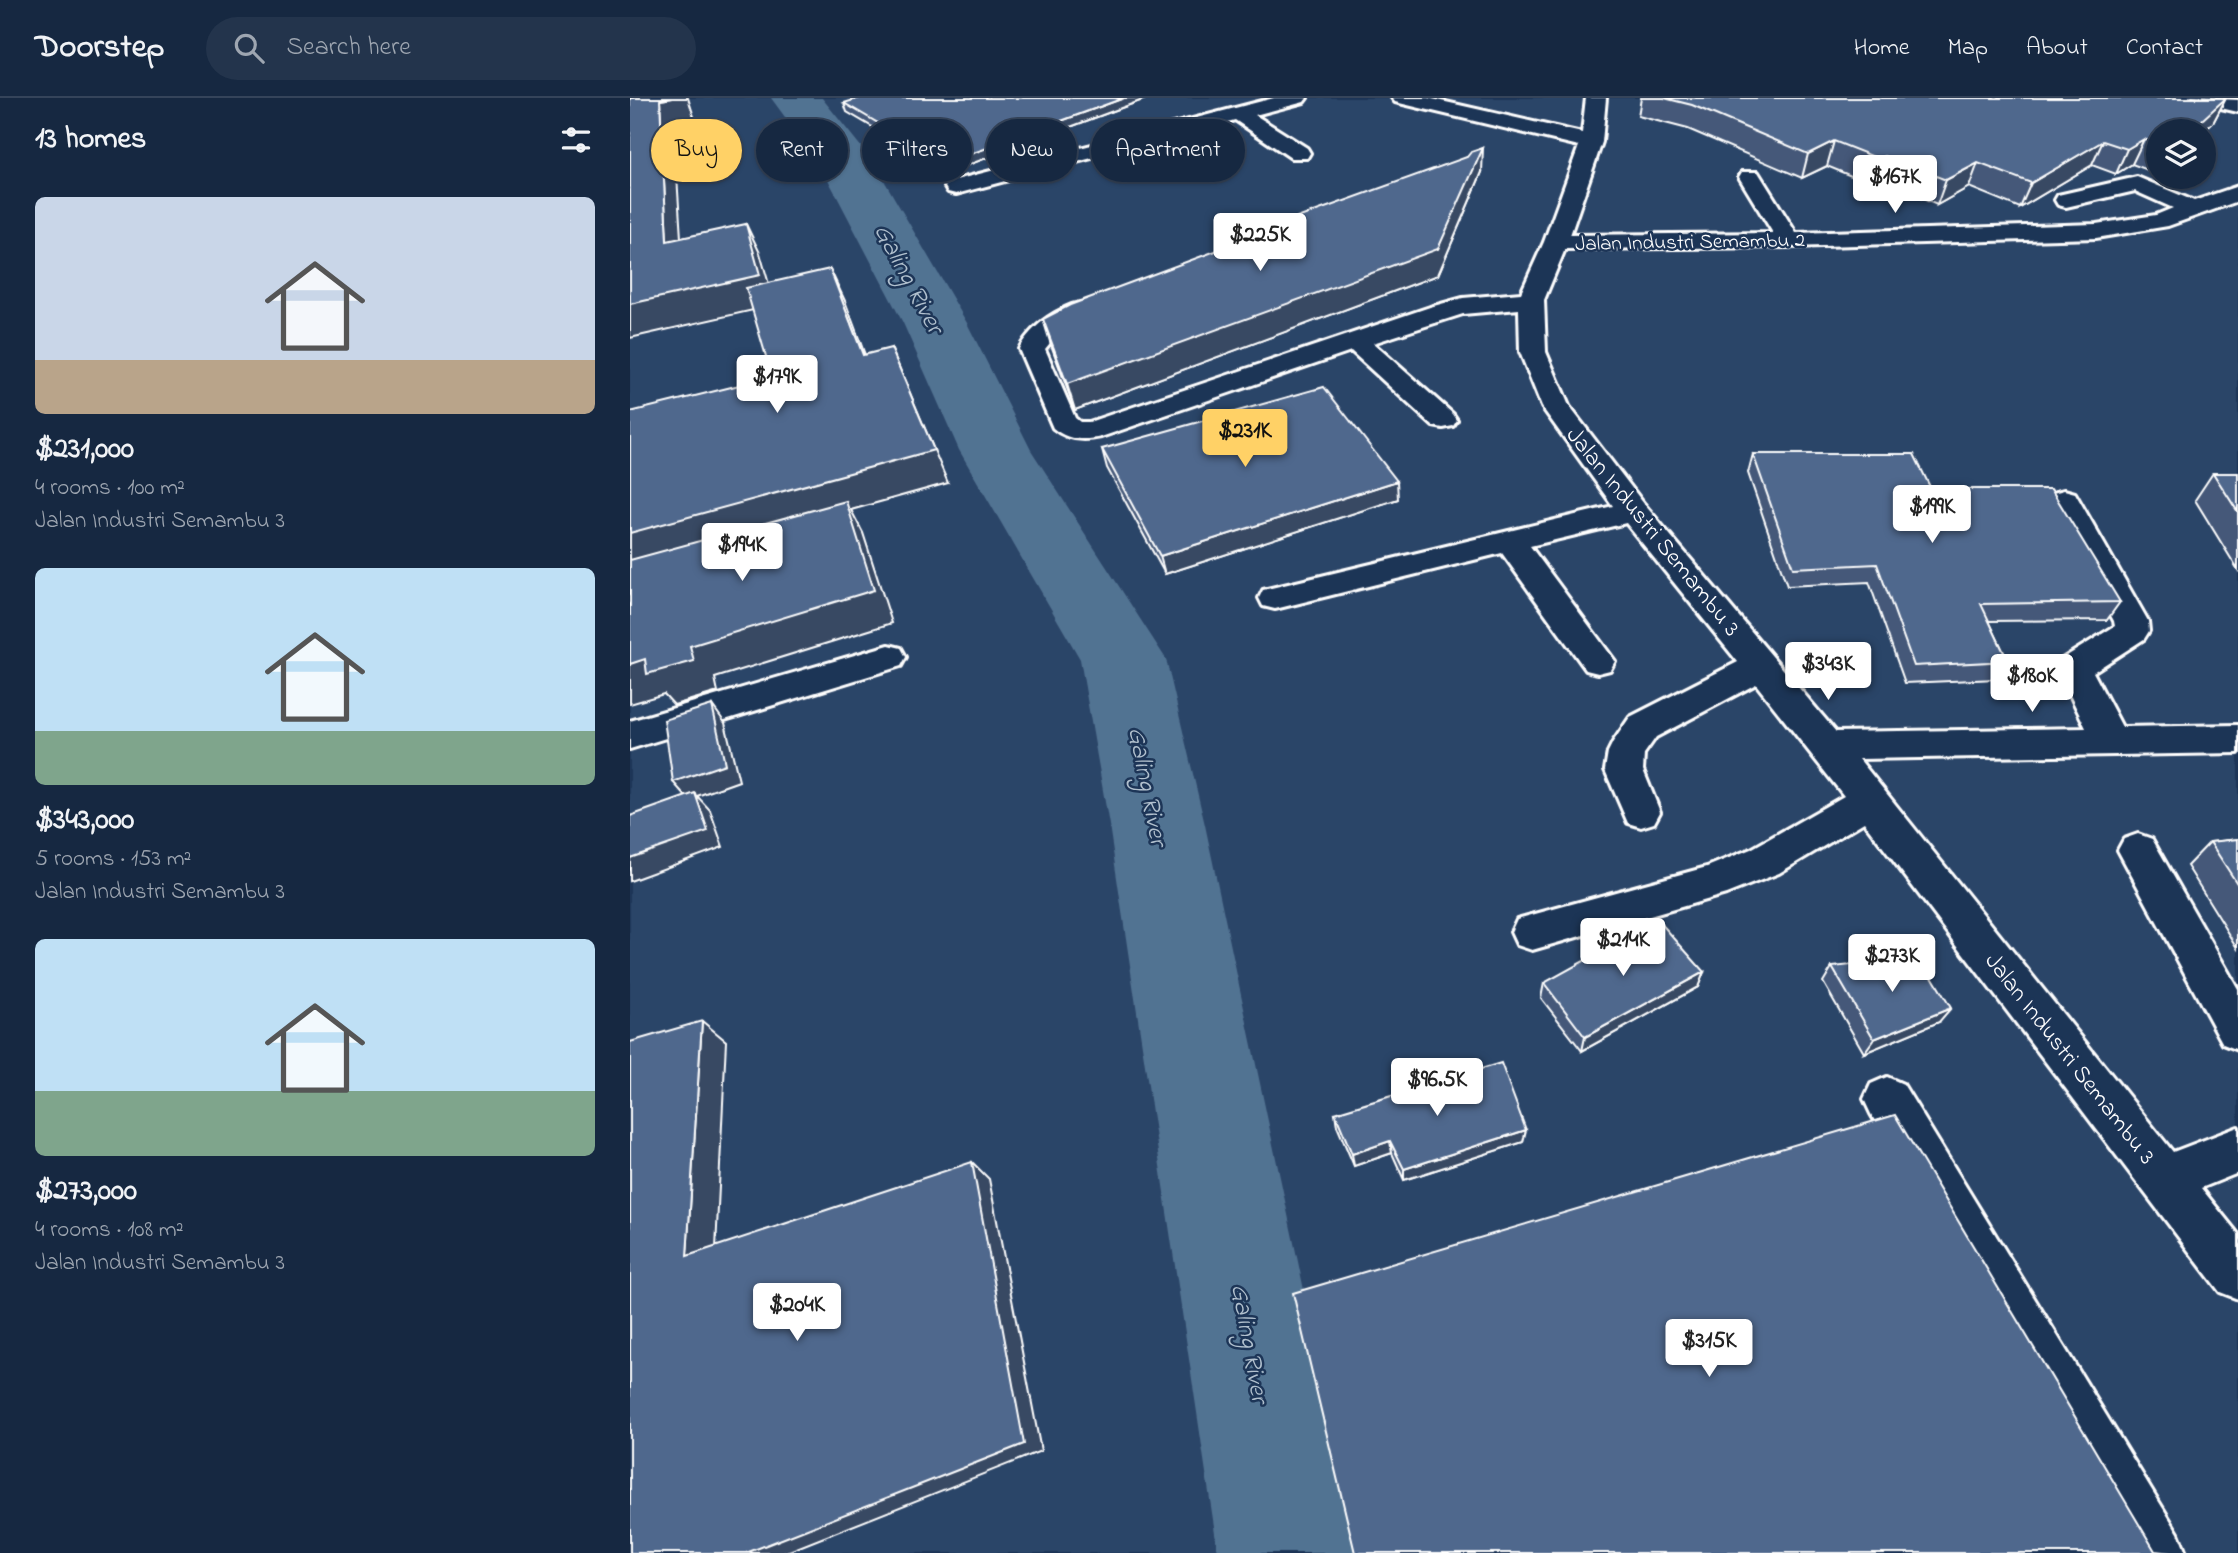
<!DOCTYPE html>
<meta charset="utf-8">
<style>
:root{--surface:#162841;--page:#23344c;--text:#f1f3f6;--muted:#9ea6b1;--line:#35445a;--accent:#ffd166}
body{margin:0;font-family:"Indie Flower",sans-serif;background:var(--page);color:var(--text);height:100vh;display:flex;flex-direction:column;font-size:26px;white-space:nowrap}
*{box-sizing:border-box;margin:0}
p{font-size:23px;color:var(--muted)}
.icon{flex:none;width:38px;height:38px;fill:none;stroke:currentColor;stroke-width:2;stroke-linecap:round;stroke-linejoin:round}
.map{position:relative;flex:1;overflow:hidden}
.panel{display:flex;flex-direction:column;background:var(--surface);width:630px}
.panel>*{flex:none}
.banner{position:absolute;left:21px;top:21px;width:665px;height:63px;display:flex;gap:14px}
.fabs{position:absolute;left:1516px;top:21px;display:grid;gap:14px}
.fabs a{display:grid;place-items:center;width:70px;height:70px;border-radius:50%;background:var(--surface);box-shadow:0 2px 5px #0004,0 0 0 2px var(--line);font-size:35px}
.price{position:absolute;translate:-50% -60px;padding:0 16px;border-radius:7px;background:#fff;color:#222;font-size:23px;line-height:46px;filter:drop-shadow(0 2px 4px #0008)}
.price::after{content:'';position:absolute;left:50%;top:42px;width:21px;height:16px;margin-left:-10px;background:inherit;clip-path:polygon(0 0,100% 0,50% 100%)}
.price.active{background:var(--accent);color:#111}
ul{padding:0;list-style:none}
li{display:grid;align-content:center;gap:14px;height:371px;padding:0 35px}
li span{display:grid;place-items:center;height:217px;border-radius:10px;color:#555}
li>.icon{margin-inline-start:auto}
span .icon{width:126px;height:126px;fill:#fffc;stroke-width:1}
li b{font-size:30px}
h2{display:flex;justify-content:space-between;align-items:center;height:84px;padding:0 35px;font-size:30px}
.chip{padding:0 24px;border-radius:32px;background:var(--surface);box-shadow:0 2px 5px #0004,0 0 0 2px var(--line);font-size:24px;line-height:63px}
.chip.active{background:var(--accent);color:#111}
header{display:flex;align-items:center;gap:42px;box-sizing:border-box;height:98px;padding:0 35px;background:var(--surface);border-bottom:2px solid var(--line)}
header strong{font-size:33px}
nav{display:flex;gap:38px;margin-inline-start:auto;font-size:24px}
.search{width:490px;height:63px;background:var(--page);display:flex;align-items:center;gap:18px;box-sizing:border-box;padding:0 24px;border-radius:38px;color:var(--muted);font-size:26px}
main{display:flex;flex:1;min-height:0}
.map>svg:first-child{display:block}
.built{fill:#2c4467;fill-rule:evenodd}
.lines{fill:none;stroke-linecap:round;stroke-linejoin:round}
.river{fill:#517392;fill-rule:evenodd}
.minor-casing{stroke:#fff;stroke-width:6}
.minor{fill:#1d3557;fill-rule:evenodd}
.wall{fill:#445979;stroke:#fff;stroke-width:2}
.shaded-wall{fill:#374863;stroke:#fff;stroke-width:2}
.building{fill:#4f678d;stroke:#fff;stroke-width:2}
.labels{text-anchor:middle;stroke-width:5;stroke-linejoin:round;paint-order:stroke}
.far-street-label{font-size:21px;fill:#fff;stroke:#1d3557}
.street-label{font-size:24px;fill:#fff;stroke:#1d3557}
.water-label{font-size:26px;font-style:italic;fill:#b1c0ce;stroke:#1d3557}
</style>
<header>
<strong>Doorstep</strong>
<div class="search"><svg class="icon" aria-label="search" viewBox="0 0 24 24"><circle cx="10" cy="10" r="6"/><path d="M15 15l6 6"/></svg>Search here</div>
<nav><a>Home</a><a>Map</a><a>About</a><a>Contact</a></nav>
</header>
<main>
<section class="panel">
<h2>13 homes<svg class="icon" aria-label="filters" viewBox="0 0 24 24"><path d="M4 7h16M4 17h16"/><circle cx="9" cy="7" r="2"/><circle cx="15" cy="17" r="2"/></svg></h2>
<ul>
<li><span style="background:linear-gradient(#c9d6e8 75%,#b9a48a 0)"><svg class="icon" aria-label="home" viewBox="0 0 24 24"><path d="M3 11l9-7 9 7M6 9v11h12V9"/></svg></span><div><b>$231,000</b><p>4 rooms · 100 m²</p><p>Jalan Industri Semambu 3</p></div></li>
<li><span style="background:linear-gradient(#bfe0f5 75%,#7fa58c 0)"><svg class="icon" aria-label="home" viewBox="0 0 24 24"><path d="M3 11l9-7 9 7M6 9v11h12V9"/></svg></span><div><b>$343,000</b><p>5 rooms · 153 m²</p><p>Jalan Industri Semambu 3</p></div></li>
<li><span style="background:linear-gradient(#bfe0f5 70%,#7fa58c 0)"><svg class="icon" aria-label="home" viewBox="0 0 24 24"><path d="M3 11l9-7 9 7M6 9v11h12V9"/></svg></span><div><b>$273,000</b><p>4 rooms · 108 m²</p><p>Jalan Industri Semambu 3</p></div></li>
</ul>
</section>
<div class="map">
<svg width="1608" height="1455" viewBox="0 0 1608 1455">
<rect width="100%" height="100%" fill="#1d3557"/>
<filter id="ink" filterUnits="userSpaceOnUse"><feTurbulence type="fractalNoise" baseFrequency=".0143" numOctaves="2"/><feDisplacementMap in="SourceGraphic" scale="14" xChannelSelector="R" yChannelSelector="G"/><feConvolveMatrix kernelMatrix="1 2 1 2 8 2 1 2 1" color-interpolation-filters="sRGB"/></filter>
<g filter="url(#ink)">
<path class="built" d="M0 0H1608V1455H0ZM1528 33H1573V79H1528Z"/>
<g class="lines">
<polygon class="river" points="141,0 192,0 244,65 337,225 401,352 536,561 575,727 730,1455 588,1455 479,727 450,561 329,352 273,225 191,68"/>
<defs>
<g id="minor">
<polygon points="644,0 677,0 674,4 625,17 677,50 680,55 677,60 661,60 605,22 326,96 318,94 315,89 318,84"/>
<path d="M762 0H798L952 35 956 0H976L972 44 940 137 1143 135 1109 79 1112 74H1128L1166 135 1466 126 1526 117 1543 110 1505 93 1436 109 1428 107 1425 102 1428 97 1507 79 1564 103 1608 88V103L1538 128 1466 140 1159 149 935 151 914 202 916 254 939 308 1014 406 1206 634 1456 630 1427 570 1432 561 1485 528 1484 523 1419 402 1423 395 1434 392 1445 395 1449 402 1518 523 1519 533 1514 541 1463 574 1492 629 1608 627V655L1229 661 1543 1054 1608 1029V1075L1571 1090 1608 1136V1201L1590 1194 1234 724 1149 775 1096 796 902 852 887 847 881 834 887 821 1077 769 1121 751 1214 698 1126 586 1026 639 1014 656 1013 672 1030 714 1024 725 1011 729 998 725 975 672 978 654 983 644 1000 619 1108 564 996 425 900 448 985 563 980 572 968 575 956 572 872 455 645 511 633 508 629 500 633 492 983 408 912 309 890 254 889 211 833 216 743 245 823 316 827 322 823 328 813 330 803 328 721 253 471 339C453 343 437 342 423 330L389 251C402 225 443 197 473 205L477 210 473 215 429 234 415 251 445 320 450 324H459L800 209 833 200 891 195 914 144 949 48 765 4Z"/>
<polygon points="1562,0 1608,2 1608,14 1565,4"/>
<polygon points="259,547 271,550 276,559 271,568 0,651 0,623"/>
<polygon points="1508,736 1522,741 1608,891 1608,952 1593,946 1488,752 1494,741"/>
<polygon points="1257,979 1273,986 1548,1435 1556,1455 1496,1455 1241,1016 1234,1001 1241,986"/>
</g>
</defs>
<use href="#minor" class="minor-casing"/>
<use href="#minor" class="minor"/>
</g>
<g class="wall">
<polygon points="518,0 319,74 217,14 214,5"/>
<polygon points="1011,0 1596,0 1583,25 1573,34 1528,33 1528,66 1518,72 1502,66 1486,76 1462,67 1390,110 1339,89 1307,107 1247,82 1241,86 1197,68 1172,80 1058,31 1008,18"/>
<polygon points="852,74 808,177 445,312 421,247 413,221 643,132 642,129"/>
<polygon points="472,351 768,401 535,476 477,370"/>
<polygon points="1123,356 1301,391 1490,504 1477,522 1359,523 1378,563 1367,581 1275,585 1239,484 1157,488 1118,375"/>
<polygon points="1583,375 1608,375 1608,472 1565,402"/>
<polygon points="1608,741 1608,850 1557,768 1580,744"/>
<polygon points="1202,869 1309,924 1234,955 1193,884"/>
<polygon points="1074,874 1068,889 952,953 911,900 914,885"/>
<polygon points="705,1015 893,1044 774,1082 762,1055 724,1068 707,1028"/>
</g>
<g class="shaded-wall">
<polygon points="43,0 58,0 66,25 44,30 53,172 37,143 30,2"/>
<polygon points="494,0 518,0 319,74 316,65"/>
<polygon points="1596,0 1583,25 1573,34 1553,33"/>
<polygon points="1514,41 1502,66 1486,76 1497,51"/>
<polygon points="1204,43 1197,68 1172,80 1178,56"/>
<polygon points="1473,43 1462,67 1390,110 1401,85"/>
<polygon points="853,50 852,74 808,177 445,312 437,286"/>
<polygon points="1528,52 1528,66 1518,72"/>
<polygon points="1255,58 1247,82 1241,86 1249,61"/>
<polygon points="1348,65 1339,89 1307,107 1316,82"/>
<polygon points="116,126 130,155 145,207 0,240 0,206"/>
<polygon points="200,171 215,203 247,289 233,257"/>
<polygon points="261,250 318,385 221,412 233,435 262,525 85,580 88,594 44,607 34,596 0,606 0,435"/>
<polygon points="767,383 768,401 535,476 530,458"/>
<polygon points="82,607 95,625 109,683 67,698 80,712 93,749 0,783 0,760 58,701 43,684"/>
<polygon points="1074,874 1068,889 952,953 955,939"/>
<polygon points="1321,910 1309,924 1234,955 1244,941"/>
<polygon points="72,923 96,943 85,1171 57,1158"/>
<polygon points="896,1032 893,1044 774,1082 774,1071"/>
<polygon points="760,1043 762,1055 724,1068 722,1056"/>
<polygon points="342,1064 359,1081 411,1353 154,1455 116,1455"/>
</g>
<g class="building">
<polygon points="0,0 43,0 30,2 37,143 116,126 130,177 0,206"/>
<polygon points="230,0 494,0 316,65 214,5"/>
<polygon points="1034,0 1596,0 1572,22 1553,33 1528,33 1528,46 1514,41 1497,51 1473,43 1401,85 1348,65 1316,82 1255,58 1249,61 1204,43 1178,56 1062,7"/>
<polygon points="853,50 808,151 437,286 413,221 440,207 645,131 642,129 837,59 841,54"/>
<polygon points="200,171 233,257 261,250 304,352 0,435 0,314 142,279 116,190"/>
<polygon points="694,289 767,383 530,458 472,351"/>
<polygon points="1123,356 1284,356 1301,391 1421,391 1490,504 1351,506 1378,563 1284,568 1247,466 1163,470"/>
<polygon points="1583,375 1608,375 1608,414"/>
<polygon points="216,403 244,492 60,548 64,563 17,576 15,561 0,566 0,462"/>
<polygon points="82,607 95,666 43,684 34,622"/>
<polygon points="65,695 78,733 0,760 0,718"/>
<polygon points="1608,741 1608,787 1580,744"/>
<polygon points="1028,822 1074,874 955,939 914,885"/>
<polygon points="1291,860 1321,910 1244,941 1202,869"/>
<polygon points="72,923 57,1158 342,1064 394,1346 116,1455 0,1455 0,944"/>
<polygon points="871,965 896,1032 774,1071 760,1043 722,1056 705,1015"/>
<polygon points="1265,1017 1525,1453 1541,1455 725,1455 663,1195"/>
</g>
</g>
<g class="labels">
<g class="far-street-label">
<text transform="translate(1060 143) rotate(-1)" y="7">Jalan Industri Semambu 2</text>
</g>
<g class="street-label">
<text transform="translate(1024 433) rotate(51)" y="8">Jalan Industri Semambu 3</text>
<text transform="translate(1441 960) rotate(52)" y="8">Jalan Industri Semambu 3</text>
</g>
<g class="water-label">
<text transform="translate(280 180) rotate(62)" y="9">Galing River</text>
<text transform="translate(519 688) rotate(79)" y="9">Galing River</text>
<text transform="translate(621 1245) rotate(80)" y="9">Galing River</text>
</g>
</g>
</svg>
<div class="fabs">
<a><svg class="icon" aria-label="layers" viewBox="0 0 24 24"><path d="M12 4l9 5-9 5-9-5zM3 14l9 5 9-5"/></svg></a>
</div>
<b class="price" style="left:1265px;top:117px">$167K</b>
<b class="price" style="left:630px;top:175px">$225K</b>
<b class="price" style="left:147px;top:317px">$179K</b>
<b class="price active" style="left:615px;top:371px">$231K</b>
<b class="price" style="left:1302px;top:447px">$199K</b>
<b class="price" style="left:112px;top:485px">$194K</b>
<b class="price" style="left:1198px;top:604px">$343K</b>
<b class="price" style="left:1402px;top:616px">$180K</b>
<b class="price" style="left:993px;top:880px">$214K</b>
<b class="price" style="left:1262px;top:896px">$273K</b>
<b class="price" style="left:807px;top:1020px">$96.5K</b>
<b class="price" style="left:167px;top:1245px">$204K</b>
<b class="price" style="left:1079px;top:1281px">$315K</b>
<div class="banner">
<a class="chip active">Buy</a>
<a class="chip">Rent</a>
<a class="chip">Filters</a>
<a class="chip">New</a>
<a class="chip">Apartment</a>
</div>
</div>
</main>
